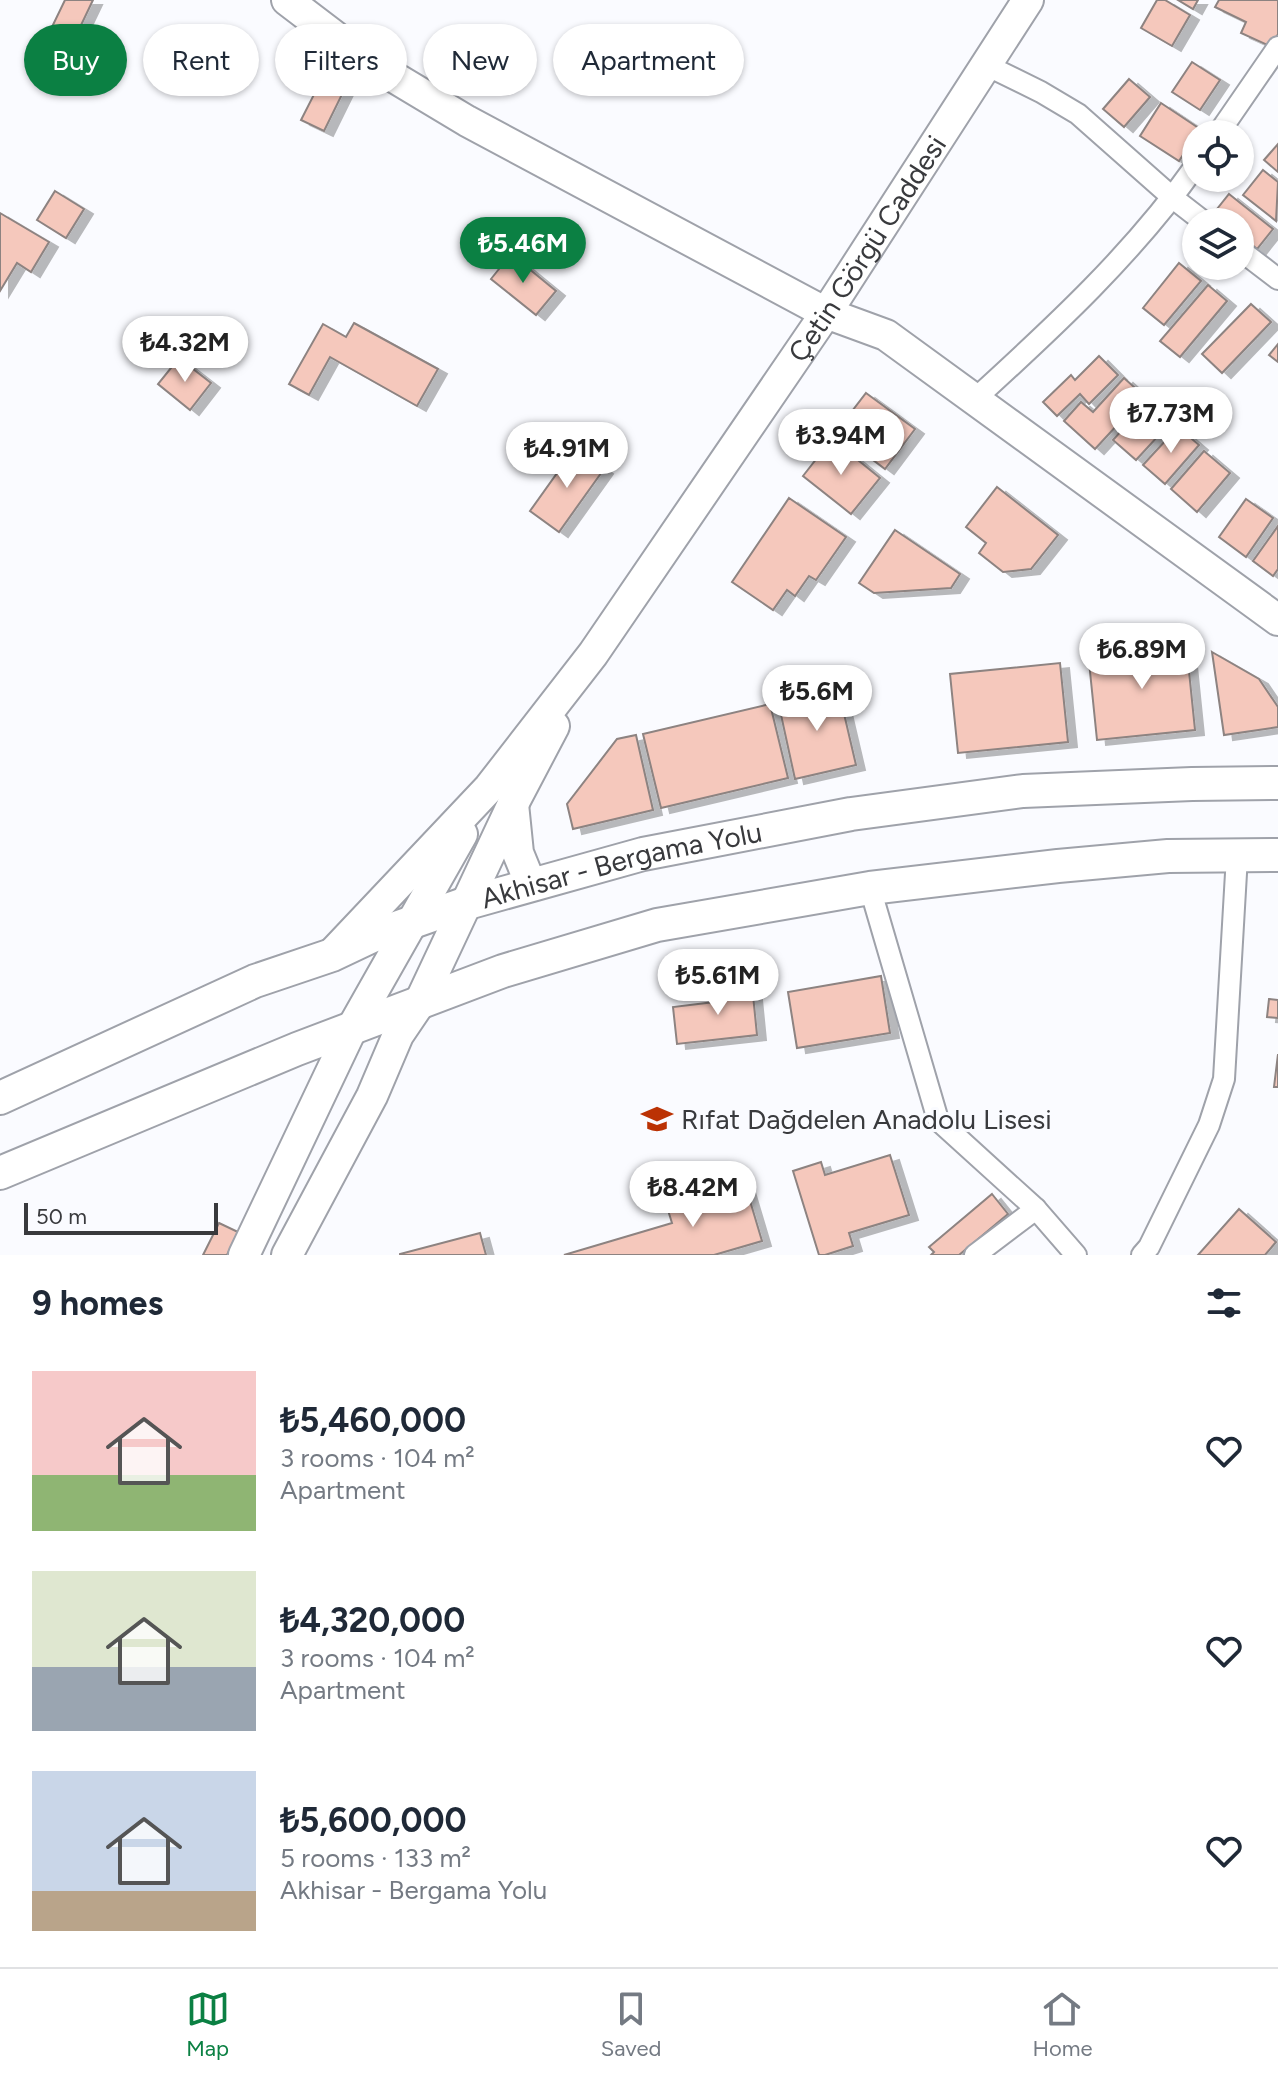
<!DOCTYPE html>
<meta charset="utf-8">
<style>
:root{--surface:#fff;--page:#f6f6f7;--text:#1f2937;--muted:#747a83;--line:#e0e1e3;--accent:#0b8043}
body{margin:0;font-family:Figtree,sans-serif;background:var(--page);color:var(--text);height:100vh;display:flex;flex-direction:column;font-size:30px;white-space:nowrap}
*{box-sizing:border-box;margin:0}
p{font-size:26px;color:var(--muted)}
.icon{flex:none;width:44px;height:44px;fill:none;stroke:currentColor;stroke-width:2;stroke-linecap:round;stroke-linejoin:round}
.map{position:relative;height:1255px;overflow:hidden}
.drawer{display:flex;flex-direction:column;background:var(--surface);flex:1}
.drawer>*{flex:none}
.top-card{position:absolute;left:24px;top:24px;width:800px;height:72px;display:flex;gap:16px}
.controls{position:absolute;left:1182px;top:120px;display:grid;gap:16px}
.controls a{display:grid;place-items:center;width:72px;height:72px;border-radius:50%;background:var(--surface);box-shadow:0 2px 6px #0004;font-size:40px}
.scale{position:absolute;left:24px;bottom:20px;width:194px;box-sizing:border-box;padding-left:8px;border:4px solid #393a3d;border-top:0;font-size:22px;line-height:28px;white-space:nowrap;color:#393a3d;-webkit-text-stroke:6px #fafbff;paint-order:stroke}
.price{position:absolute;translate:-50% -68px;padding:0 18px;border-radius:28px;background:#fff;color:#222;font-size:26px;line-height:52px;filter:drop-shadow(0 2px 4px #0008)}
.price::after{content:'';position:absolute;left:50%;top:48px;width:24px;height:18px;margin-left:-12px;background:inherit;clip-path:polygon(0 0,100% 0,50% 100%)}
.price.active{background:var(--accent);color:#fff}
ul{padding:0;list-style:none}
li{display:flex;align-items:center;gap:24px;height:200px;padding:0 32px}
li span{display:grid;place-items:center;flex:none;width:224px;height:160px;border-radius:0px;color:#555}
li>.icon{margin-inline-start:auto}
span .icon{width:96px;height:96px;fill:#fffc;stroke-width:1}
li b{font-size:34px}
h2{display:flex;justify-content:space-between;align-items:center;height:96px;padding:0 32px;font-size:34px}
.chip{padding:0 28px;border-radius:36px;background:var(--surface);box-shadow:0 2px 6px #0004;font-size:28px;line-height:72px}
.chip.active{background:var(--accent);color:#fff}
.dock{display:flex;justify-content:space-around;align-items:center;height:112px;border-top:2px solid var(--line);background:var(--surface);font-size:22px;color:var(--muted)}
.dock a{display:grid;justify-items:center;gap:4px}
.dock .active{color:var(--accent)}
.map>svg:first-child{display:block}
.building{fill:#f5c8bc;stroke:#8d8381;stroke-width:2;filter:url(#shadow)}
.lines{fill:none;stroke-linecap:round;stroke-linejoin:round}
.street-casing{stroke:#9fa2aa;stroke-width:24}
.secondary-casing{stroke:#9fa2aa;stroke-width:34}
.primary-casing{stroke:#9fa2aa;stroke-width:36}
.street{stroke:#fff;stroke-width:20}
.secondary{stroke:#fff;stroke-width:30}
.primary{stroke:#fff;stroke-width:32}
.labels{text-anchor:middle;stroke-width:6;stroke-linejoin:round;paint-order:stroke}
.street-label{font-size:28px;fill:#393a3d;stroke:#fafbff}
.poi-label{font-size:28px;fill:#393a3d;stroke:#fafbff;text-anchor:start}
</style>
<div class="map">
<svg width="1278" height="1255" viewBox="0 0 1278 1255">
<defs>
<filter id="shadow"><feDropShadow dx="9" dy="5" stdDeviation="0" flood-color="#0004"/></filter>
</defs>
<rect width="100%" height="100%" fill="#fafbff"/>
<g class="building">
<polygon points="65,0 93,0 73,42 50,31"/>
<polygon points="1157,0 1165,0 1190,15 1172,46 1141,28"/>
<polygon points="1178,0 1198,0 1193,9"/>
<polygon points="1219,0 1278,0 1278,34 1272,47 1241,33 1246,22 1215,7"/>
<polygon points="1192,62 1220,80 1200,110 1172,92"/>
<polygon points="330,63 352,74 324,131 301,120"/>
<polygon points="1129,79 1150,97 1124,127 1103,109"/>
<polygon points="1161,103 1200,129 1179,161 1140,136"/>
<polygon points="1278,144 1278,172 1264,160"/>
<polygon points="1263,170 1278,182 1276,221 1243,195"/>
<polygon points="55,191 84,209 66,238 37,220"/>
<polygon points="1229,194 1273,229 1257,249 1240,235 1240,222 1223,222 1213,214"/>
<polygon points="0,213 49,242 31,272 17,263 0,291"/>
<polygon points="511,254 556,291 536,315 491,279"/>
<polygon points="1179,263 1201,281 1164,325 1143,308"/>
<polygon points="1208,285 1227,301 1180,357 1160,341"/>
<polygon points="1251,304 1271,322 1222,373 1202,354"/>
<polygon points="354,323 438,369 417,406 330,357 309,395 289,384 323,324 346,337"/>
<polygon points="1278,344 1278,362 1269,355"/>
<polygon points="1099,356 1118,375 1089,404 1080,394 1057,416 1043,402 1071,375 1075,380"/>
<polygon points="179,358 211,383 190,410 158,384"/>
<polygon points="1124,378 1144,396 1095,449 1064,421 1081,402 1093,412"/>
<polygon points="866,393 915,429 885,469 836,432"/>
<polygon points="1149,400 1172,421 1136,460 1113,440"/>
<polygon points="1178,427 1199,445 1165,484 1143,465"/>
<polygon points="832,439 880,478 851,514 803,476"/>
<polygon points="575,448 604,469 559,532 530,511"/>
<polygon points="1204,451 1230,473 1197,512 1171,489"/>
<polygon points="997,487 1058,535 1031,569 1003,572 979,553 986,543 966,527"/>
<polygon points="789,498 846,537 816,580 809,576 795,596 787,590 773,610 732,582"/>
<polygon points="1246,499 1273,518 1246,557 1219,537"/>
<polygon points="1278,526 1278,569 1273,576 1253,561"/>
<polygon points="895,530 960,574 951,588 874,593 859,583"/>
<polygon points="1186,642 1195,730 1097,740 1088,652"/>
<polygon points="1212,652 1259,679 1278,707 1278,727 1224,735"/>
<polygon points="1060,663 1068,742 958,753 950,674"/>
<polygon points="838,688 856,765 795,779 778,701"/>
<polygon points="770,704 788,778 661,808 643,734"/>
<polygon points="636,735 653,810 573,829 567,804 617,739"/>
<polygon points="881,976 890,1033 797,1048 788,992"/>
<polygon points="752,985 757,1035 677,1044 673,1007 714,1002 713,990"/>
<polygon points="1269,999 1278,1000 1278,1018 1267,1017"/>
<polygon points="1278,1054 1278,1087 1274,1087"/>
<polygon points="890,1155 909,1215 849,1233 853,1246 825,1255 819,1255 793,1171 821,1162 825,1175"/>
<polygon points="745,1184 762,1241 714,1255 564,1255 672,1223 667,1207"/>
<polygon points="992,1194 1008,1214 959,1255 931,1255 934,1252 929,1247"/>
<polygon points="1239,1209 1276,1242 1265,1255 1198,1255"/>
<polygon points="219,1223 238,1232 227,1255 203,1255"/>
<polygon points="480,1233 486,1255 400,1255 400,1254"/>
</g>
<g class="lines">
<defs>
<g id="street">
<polyline points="986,65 1041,92 1078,114 1173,198 1204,222"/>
<polyline points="1218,134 1278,47"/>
<polyline points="1240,250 1278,279"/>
<path d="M975 399C1054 327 1134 253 1196 165"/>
<polyline points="870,888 938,1120 1036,1209 1076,1255"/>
<polyline points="975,1255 1036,1209"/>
<polyline points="1142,1255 1149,1247 1209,1125 1224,1079 1237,856"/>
</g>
<g id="secondary">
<polyline points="287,0 367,61 467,121 826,313 886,335 1278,620"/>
<polyline points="513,804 518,853 529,880 544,882"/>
<path id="s1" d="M333 953 489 788 593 654 826 313 1028 0"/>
<polyline points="244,1255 351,1030 462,834"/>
<polyline points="287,1255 372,1096 398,1035 419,1004 513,804 554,726"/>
</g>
<g id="primary">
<path id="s2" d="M0 1098 255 981 332 955 370 937 464 904 643 854 851 814 1023 791 1192 784 1278 783"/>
<polyline points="0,1173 297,1049 503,971 657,925 870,888 1058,866 1168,856 1278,855"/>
</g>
</defs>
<use href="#street" class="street-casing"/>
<use href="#secondary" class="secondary-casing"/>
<use href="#primary" class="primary-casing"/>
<use href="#street" class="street"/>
<use href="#secondary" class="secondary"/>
<use href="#primary" class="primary"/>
</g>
<defs>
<symbol id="school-bare" viewBox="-9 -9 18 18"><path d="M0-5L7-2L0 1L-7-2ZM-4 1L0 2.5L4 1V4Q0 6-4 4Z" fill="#bb3204" stroke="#fafbff" stroke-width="2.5" paint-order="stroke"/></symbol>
</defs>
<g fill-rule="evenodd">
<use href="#school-bare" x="635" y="1097" width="44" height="44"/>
</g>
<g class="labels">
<g class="street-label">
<text dy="10" stroke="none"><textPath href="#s1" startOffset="886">Çetin Görgü Caddesi</textPath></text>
<text dy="10" stroke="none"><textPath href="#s2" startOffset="666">Akhisar - Bergama Yolu</textPath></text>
</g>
<g class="poi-label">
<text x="681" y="1129">Rıfat Dağdelen Anadolu Lisesi</text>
</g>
</g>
</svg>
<div class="controls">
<a><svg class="icon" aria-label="locate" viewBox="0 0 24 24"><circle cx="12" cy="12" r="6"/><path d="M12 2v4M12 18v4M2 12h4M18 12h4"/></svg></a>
<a><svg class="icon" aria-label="layers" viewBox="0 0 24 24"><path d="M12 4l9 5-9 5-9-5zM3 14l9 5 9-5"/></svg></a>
</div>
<div class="scale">50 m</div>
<b class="price active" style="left:523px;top:285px">₺5.46M</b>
<b class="price" style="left:185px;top:384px">₺4.32M</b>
<b class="price" style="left:1171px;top:455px">₺7.73M</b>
<b class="price" style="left:841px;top:477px">₺3.94M</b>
<b class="price" style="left:567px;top:490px">₺4.91M</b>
<b class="price" style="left:1142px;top:691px">₺6.89M</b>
<b class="price" style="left:817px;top:733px">₺5.6M</b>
<b class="price" style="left:718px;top:1017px">₺5.61M</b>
<b class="price" style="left:693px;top:1229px">₺8.42M</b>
<div class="top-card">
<a class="chip active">Buy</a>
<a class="chip">Rent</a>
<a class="chip">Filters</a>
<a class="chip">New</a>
<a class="chip">Apartment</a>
</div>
</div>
<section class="drawer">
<h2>9 homes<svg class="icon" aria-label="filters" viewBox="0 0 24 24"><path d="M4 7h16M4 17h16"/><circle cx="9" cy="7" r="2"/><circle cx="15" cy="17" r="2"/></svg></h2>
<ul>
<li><span style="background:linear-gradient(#f6c9c9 65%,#8fb573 0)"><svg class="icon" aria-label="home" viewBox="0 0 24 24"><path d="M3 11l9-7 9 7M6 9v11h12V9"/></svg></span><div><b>₺5,460,000</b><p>3 rooms · 104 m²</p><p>Apartment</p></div><svg class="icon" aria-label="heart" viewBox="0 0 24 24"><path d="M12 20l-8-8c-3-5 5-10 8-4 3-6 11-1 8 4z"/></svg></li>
<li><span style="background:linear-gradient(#dfe7d0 60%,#9aa5b1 0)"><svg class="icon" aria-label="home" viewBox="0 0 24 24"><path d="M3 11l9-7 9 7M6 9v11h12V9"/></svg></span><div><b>₺4,320,000</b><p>3 rooms · 104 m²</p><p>Apartment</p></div><svg class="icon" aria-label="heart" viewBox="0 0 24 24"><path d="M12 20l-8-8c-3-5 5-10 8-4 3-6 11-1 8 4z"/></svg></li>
<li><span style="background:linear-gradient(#c9d6e8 75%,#b9a48a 0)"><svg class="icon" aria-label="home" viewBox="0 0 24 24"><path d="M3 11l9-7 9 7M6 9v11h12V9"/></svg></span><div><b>₺5,600,000</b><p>5 rooms · 133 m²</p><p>Akhisar - Bergama Yolu</p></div><svg class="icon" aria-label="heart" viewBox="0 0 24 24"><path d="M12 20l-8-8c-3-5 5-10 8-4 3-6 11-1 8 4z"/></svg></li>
</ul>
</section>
<nav class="dock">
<a class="active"><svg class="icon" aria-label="map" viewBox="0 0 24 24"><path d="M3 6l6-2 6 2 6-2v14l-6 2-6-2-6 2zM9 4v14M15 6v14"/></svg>Map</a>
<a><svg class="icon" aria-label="saved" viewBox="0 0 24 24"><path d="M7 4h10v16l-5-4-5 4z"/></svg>Saved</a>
<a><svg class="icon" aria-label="home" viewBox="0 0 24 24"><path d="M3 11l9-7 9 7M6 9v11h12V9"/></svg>Home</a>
</nav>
